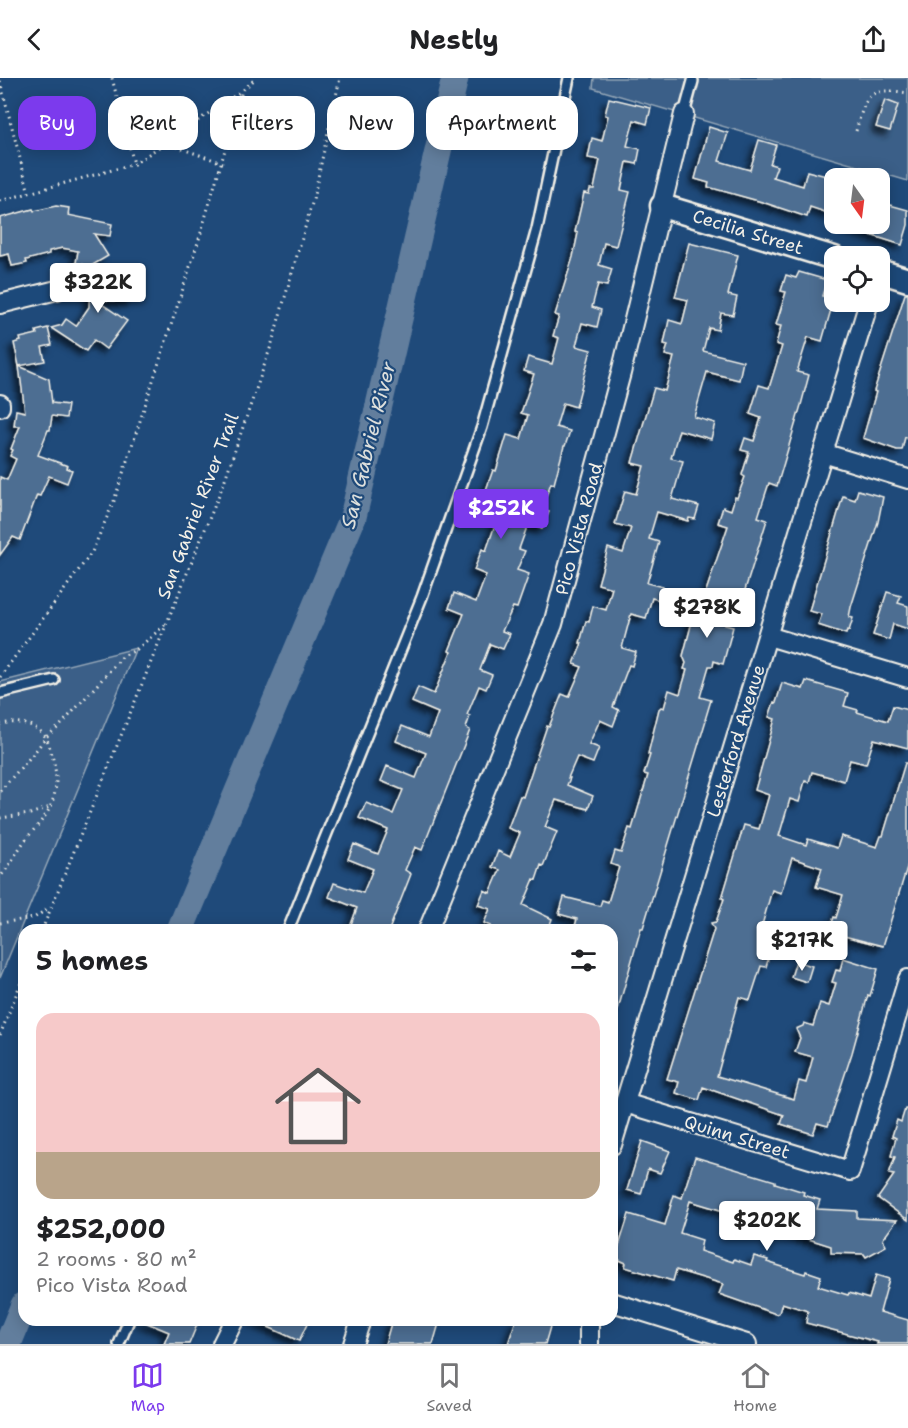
<!DOCTYPE html>
<meta charset="utf-8">
<style>
:root{--surface:#fff;--page:#f6f6f6;--text:#202124;--muted:#757577;--line:#e0e0e0;--accent:#7c3aed}
body{margin:0;font-family:"Shantell Sans",sans-serif;background:var(--page);color:var(--text);height:100vh;display:flex;flex-direction:column;font-size:22px;white-space:nowrap}
*{box-sizing:border-box;margin:0}
p{font-size:20px;color:var(--muted)}
.icon{flex:none;width:33px;height:33px;fill:none;stroke:currentColor;stroke-width:2;stroke-linecap:round;stroke-linejoin:round}
.map{position:relative;flex:1;overflow:hidden}
.drawer{position:absolute;left:18px;top:846px;width:600px;height:402px;display:flex;flex-direction:column;background:var(--surface);border-radius:18px;box-shadow:0 3px 15px #0003}
.drawer>*{flex:none}
.guide{position:absolute;left:18px;top:18px;width:600px;height:54px;display:flex;gap:12px}
.needle{width:39px;rotate:166deg}
.fabs{position:absolute;left:824px;top:90px;display:grid;gap:12px}
.fabs a{display:grid;place-items:center;width:66px;height:66px;border-radius:12px;background:var(--surface);box-shadow:0 3px 15px #0003;font-size:30px}
.price{position:absolute;translate:-50% -51px;padding:0 14px;border-radius:6px;background:#fff;color:#222;font-size:20px;line-height:39px;filter:drop-shadow(0 2px 3px #0008)}
.price::after{content:'';position:absolute;left:50%;top:36px;width:18px;height:14px;margin-left:-9px;background:inherit;clip-path:polygon(0 0,100% 0,50% 100%)}
.price.selected{background:var(--accent);color:#fff}
ul{padding:0;list-style:none}
li{display:grid;align-content:center;gap:12px;height:318px;padding:0 18px}
li+li{border-top:2px solid var(--line)}
li span{display:grid;place-items:center;height:186px;border-radius:18px;color:#555}
li>.icon{margin-inline-start:auto}
span .icon{width:108px;height:108px;fill:#fffc;stroke-width:1}
li b{font-size:26px}
h2{display:flex;justify-content:space-between;align-items:center;height:72px;padding:0 18px;font-size:26px}
.pill{padding:0 21px;border-radius:18px;background:var(--surface);box-shadow:0 3px 15px #0003;font-size:21px;line-height:54px}
.pill.selected{background:var(--accent);color:#fff}
header{display:flex;justify-content:space-between;align-items:center;height:78px;padding:0 18px;background:var(--surface);font-size:27px;font-weight:700}
.tab-bar{display:flex;justify-content:space-around;align-items:center;height:84px;border-top:2px solid var(--line);background:var(--surface);font-size:16px;color:var(--muted)}
.tab-bar a{display:grid;justify-items:center;gap:3px}
.tab-bar .selected{color:var(--accent)}
.map>svg:first-child{display:block}
.green{fill:#3a5f88;stroke:#97a8b8;stroke-width:1.5}
.lines{fill:none;stroke-linecap:round;stroke-linejoin:round}
.river{stroke:#627e9d;stroke-width:27}
.building{fill:#4d6e92;stroke:#f4f1e8;stroke-width:1.5;filter:url(#shadow)}
.service-casing{stroke:#f4f1e8;stroke-width:14}
.minor-casing{stroke:#f4f1e8;stroke-width:22}
.tertiary-casing{stroke:#f4f1e8;stroke-width:27}
.path{stroke:#f4f1e8;stroke-width:3;stroke-dasharray:1.5 4.5;stroke-linecap:butt}
.service{stroke:#1f4a7a;stroke-width:9}
.minor{stroke:#1f4a7a;stroke-width:18}
.tertiary{stroke:#1f4a7a;stroke-width:22}
.labels{text-anchor:middle;stroke-width:4.5;stroke-linejoin:round;paint-order:stroke}
.street-label{font-size:18px;fill:#f4f1e8;stroke:#1f4a7a}
.water-label{font-size:20px;font-style:italic;fill:#dee0dd;stroke:#1f4a7a}
</style>
<header><svg class="icon" aria-label="back" viewBox="0 0 24 24"><path d="M15 5l-7 7 7 7"/></svg>Nestly<svg class="icon" aria-label="share" viewBox="0 0 24 24"><path d="M12 15V3M7 8l5-5 5 5M5 13v7h14v-7"/></svg></header>
<div class="map">
<svg width="908" height="1266" viewBox="0 0 908 1266">
<defs>
<filter id="shadow"><feDropShadow dx="-5" dy="5" stdDeviation="3" flood-color="#0009"/></filter>
</defs>
<rect width="100%" height="100%" fill="#1f4a7a"/>
<filter id="ink" filterUnits="userSpaceOnUse"><feTurbulence type="fractalNoise" baseFrequency=".0167" numOctaves="2"/><feDisplacementMap in="SourceGraphic" scale="12" xChannelSelector="R" yChannelSelector="G"/><feConvolveMatrix kernelMatrix="1 2 1 2 8 2 1 2 1" color-interpolation-filters="sRGB"/></filter>
<g filter="url(#ink)">
<g class="green">
<polygon points="594,0 908,0 908,103 593,10"/>
<polygon points="136,570 0,900 0,604"/>
</g>
<g class="lines">
<g class="river">
<polyline points="180,852 353,439 455,0"/>
<polyline points="8,1266 24,1227"/>
</g>
</g>
<g class="building">
<polygon points="609,20 651,30 647,46 634,42 627,68 640,71 637,86 627,84 621,112 630,114 616,168 604,165 599,187 612,191 607,208 598,206 592,229 601,232 597,249 582,245 576,268 591,272 576,329 563,325 556,349 570,353 565,368 564,368 554,406 551,405 541,431 549,434 542,451 528,446 519,471 525,473 517,492 529,496 517,530 513,529 502,553 510,556 503,571 490,566 480,592 492,597 486,611 479,608 467,637 470,638 466,650 470,652 422,772 415,769 405,792 411,796 389,852 349,852 357,830 329,819 334,805 363,815 373,791 348,781 354,766 378,776 388,752 359,740 366,725 393,736 403,712 381,703 387,688 416,700 426,675 396,663 402,648 429,659 438,635 412,624 418,609 434,616 451,574 449,573 464,536 449,530 454,515 476,524 486,497 474,492 482,471 486,473 505,418 486,412 493,392 496,393 507,357 521,361 528,337 521,335 534,296 524,293 528,279 552,286 559,260 553,258 559,238 555,237 573,179 578,155 575,154 584,115 589,116 590,111 594,111 600,82 588,80 592,60 602,63 608,38 605,37"/>
<polygon points="885,22 898,27 890,53 876,49"/>
<polygon points="709,49 728,55 719,83 750,92 759,62 776,67 770,86 777,88 773,99 803,108 807,93 834,100 834,126 831,136 810,129 807,139 762,124 708,109 709,105 695,101"/>
<polygon points="879,124 908,132 908,147 902,167 842,148 842,146 879,146"/>
<polygon points="56,128 69,130 68,137 112,146 110,158 94,156 108,178 91,188 76,185 78,173 62,170 49,173 49,176 26,182 27,185 12,188 9,176 0,178 0,140 33,131 34,133"/>
<polygon points="689,165 738,177 728,217 737,219 733,237 721,235 718,252 709,250 703,273 743,283 739,302 707,294 694,339 715,345 711,361 679,352 671,380 683,383 672,421 699,428 695,441 689,440 688,443 657,434 649,461 659,464 647,505 663,509 660,522 652,520 646,540 631,536 622,570 636,574 632,588 629,587 613,629 619,632 613,648 600,642 589,666 599,670 593,685 577,679 568,700 570,700 567,707 593,718 588,731 556,722 545,749 557,754 543,788 541,787 536,802 534,801 523,827 552,841 548,852 489,852 491,848 484,845 490,831 478,827 484,812 490,815 500,792 492,789 498,773 510,779 520,755 508,750 520,718 523,719 547,648 549,649 562,616 569,619 582,589 574,586 582,565 580,565 586,543 589,544 593,528 606,532 612,510 598,506 608,470 623,475 631,450 615,446 625,413 636,416 644,388 632,385 633,381 654,310 665,313 674,279 665,277 668,267 664,266 669,242 682,246 688,222 675,219"/>
<polygon points="799,194 827,202 822,218 834,221 822,263 808,259 797,294 809,297 801,327 777,408 769,405 758,439 767,442 744,515 735,513 725,547 733,549 723,586 714,583 713,588 709,588 700,619 711,622 705,642 706,642 643,850 641,850 615,942 612,942 612,852 574,852 577,841 559,836 564,819 600,828 602,822 608,824 619,789 611,786 615,773 621,775 629,750 632,751 648,697 644,696 650,677 648,676 659,631 661,629 664,630 669,612 680,616 687,592 684,591 686,585 683,578 693,540 690,539 695,523 702,525 728,448 718,445 723,429 731,432 735,419 737,420 745,399 742,397 749,374 741,372 745,360 754,363 761,340 750,336 759,307 769,310 782,268 776,266 781,248 776,247 786,214 781,213 786,197 796,200"/>
<polygon points="90,197 118,198 118,206 131,206 131,223 96,222 127,243 106,271 94,262 86,273 51,250 62,247 66,241 76,248 89,229"/>
<polygon points="905,216 908,216 908,360 905,359 902,372 897,372 863,360 876,314 874,313"/>
<polygon points="48,250 52,267 42,269 45,283 19,288 14,265 21,263 20,260 37,256 36,253"/>
<polygon points="19,288 49,301 52,325 68,327 66,340 52,338 50,352 48,352 38,377 68,388 67,390 72,392 67,405 49,398 40,418 37,417 20,462 13,459 0,477 0,399 7,402 16,381 10,378 13,372 11,371 20,348 14,348 16,332 25,334"/>
<polygon points="858,412 883,419 878,444 851,529 849,539 853,540 849,553 847,552 846,556 818,547 822,536 809,533 843,418 855,422"/>
<polygon points="887,514 901,518 898,525 908,528 908,551 893,546 889,562 873,557"/>
<polygon points="806,603 848,615 844,628 858,632 857,634 888,643 893,628 908,632 908,670 874,661 866,686 850,682 844,703 812,694 809,704 805,703 799,724 790,721 779,758 806,767 808,761 837,770 841,758 877,769 881,758 883,758 905,685 908,685 908,786 883,868 840,857 841,854 830,851 834,839 836,840 843,817 816,809 822,790 792,780 781,815 772,812 760,854 765,856 762,869 771,871 766,889 761,888 750,922 739,919 717,998 794,1021 799,1003 806,1005 813,979 795,974 800,960 796,951 803,948 804,945 813,948 820,925 829,928 836,905 832,904 836,892 840,893 843,880 878,891 870,918 868,917 852,975 828,1048 817,1045 813,1056 781,1046 784,1037 703,1009 699,1022 676,1015 679,1004 667,1001 714,851 711,845 716,844 724,821 722,820 744,747 759,751 769,717 755,712 775,641 769,639 774,624 776,625 782,605 803,611"/>
<polygon points="796,883 812,888 807,904 791,899"/>
<polygon points="905,1031 908,1031 908,1142 878,1120 894,1097 889,1096 895,1079 891,1078 896,1060 892,1058 897,1042 901,1044"/>
<polygon points="642,1063 670,1073 660,1095 648,1091 641,1116 627,1112"/>
<polygon points="695,1079 775,1103 775,1105 804,1114 803,1117 820,1122 817,1131 857,1133 857,1140 897,1142 883,1161 886,1168 866,1179 864,1176 831,1175 831,1168 796,1157 799,1147 776,1139 753,1133 752,1135 748,1134 747,1140 690,1123 680,1155 702,1162 700,1173 733,1184 734,1181 751,1187 754,1178 768,1182 767,1184 805,1196 806,1193 821,1198 818,1208 848,1217 849,1215 869,1221 876,1197 889,1201 880,1234 908,1242 908,1266 877,1266 878,1264 806,1245 808,1233 782,1225 779,1235 776,1236 719,1216 723,1206 676,1192 673,1203 625,1189 626,1185 615,1180 629,1136 665,1147 674,1117 682,1120"/>
<polygon points="140,1242 199,1242 189,1266 164,1266 169,1254"/>
<polygon points="253,1242 309,1242 299,1263"/>
<polygon points="392,1242 440,1242 433,1266 385,1266"/>
<polygon points="516,1242 552,1242 545,1266 508,1266"/>
</g>
<g class="lines">
<defs>
<g id="service">
<polyline points="684,36 693,3"/>
<polyline points="0,615 54,602"/>
<polyline points="288,852 422,519 482,349 537,151 569,0"/>
<polyline points="119,1266 129,1242"/>
</g>
<g id="minor">
<polyline points="0,226 57,212"/>
<polyline points="0,326 0,329"/>
<polyline points="823,375 908,401"/>
<polyline points="768,558 908,600"/>
<polyline points="428,852 553,546 621,295 684,36"/>
<polyline points="625,1025 850,1093 908,901"/>
<polyline points="612,1067 869,224"/>
<polyline points="612,1224 747,1266"/>
<polyline points="589,1242 589,1266"/>
<polyline points="222,1266 234,1242"/>
<polyline points="353,1266 361,1242"/>
</g>
<g id="tertiary">
<polyline points="662,128 834,180"/>
<polyline points="879,193 908,202"/>
</g>
</defs>
<use href="#service" class="service-casing"/>
<use href="#minor" class="minor-casing"/>
<use href="#tertiary" class="tertiary-casing"/>
<g class="path">
<polyline points="112,0 134,86"/>
<polyline points="0,3 29,115"/>
<path d="M856 53C866 18 867 8 908 15"/>
<polyline points="165,65 223,85"/>
<polyline points="0,123 134,86 240,14"/>
<polyline points="0,599 92,474 114,423 200,158 242,13 256,0"/>
<path d="M0 646C16 643 36 644 46 660 49 664 50 672 52 677 57 695 58 710 51 727 45 742 33 751 24 764 15 776 10 788 0 799"/>
<polyline points="0,713 34,675 46,659 60,648 123,578 136,572 166,546"/>
<polyline points="0,740 30,736 50,729"/>
<polyline points="0,845 34,840 50,829"/>
<polyline points="42,852 223,407 272,265 300,167 313,122 340,0"/>
<polyline points="0,957 24,897"/>
</g>
<use href="#service" class="service"/>
<use href="#minor" class="minor"/>
<use href="#tertiary" class="tertiary"/>
</g>
</g>
<g class="labels">
<g class="street-label">
<text transform="translate(748 154) rotate(17)" y="6">Cecilia Street</text>
<text transform="translate(198 428) rotate(-69)" y="6">San Gabriel River Trail</text>
<text transform="translate(579 451) rotate(-75)" y="6">Pico Vista Road</text>
<text transform="translate(736 663) rotate(-73)" y="6">Lesterford Avenue</text>
<text transform="translate(737 1059) rotate(17)" y="6">Quinn Street</text>
</g>
<g class="water-label">
<text transform="translate(368 367) rotate(-76)" y="7">San Gabriel River</text>
</g>
</g>
</svg>
<div class="fabs">
<a><svg class="needle" viewBox="-14 -14 28 28"><path d="M0-13l5 13h-10z" fill="#e53935"/><path d="M0 13l5-13h-10z" fill="#757577"/></svg></a>
<a><svg class="icon" aria-label="locate" viewBox="0 0 24 24"><circle cx="12" cy="12" r="6"/><path d="M12 2v4M12 18v4M2 12h4M18 12h4"/></svg></a>
</div>
<b class="price" style="left:98px;top:236px">$322K</b>
<b class="price selected" style="left:501px;top:462px">$252K</b>
<b class="price" style="left:707px;top:561px">$278K</b>
<b class="price" style="left:802px;top:894px">$217K</b>
<b class="price" style="left:767px;top:1174px">$202K</b>
<div class="guide">
<a class="pill selected">Buy</a>
<a class="pill">Rent</a>
<a class="pill">Filters</a>
<a class="pill">New</a>
<a class="pill">Apartment</a>
</div>
<section class="drawer">
<h2>5 homes<svg class="icon" aria-label="filters" viewBox="0 0 24 24"><path d="M4 7h16M4 17h16"/><circle cx="9" cy="7" r="2"/><circle cx="15" cy="17" r="2"/></svg></h2>
<ul>
<li><span style="background:linear-gradient(#f6c9c9 75%,#b9a48a 0)"><svg class="icon" aria-label="home" viewBox="0 0 24 24"><path d="M3 11l9-7 9 7M6 9v11h12V9"/></svg></span><div><b>$252,000</b><p>2 rooms · 80 m²</p><p>Pico Vista Road</p></div></li>
</ul>
</section>
</div>
<nav class="tab-bar">
<a class="selected"><svg class="icon" aria-label="map" viewBox="0 0 24 24"><path d="M3 6l6-2 6 2 6-2v14l-6 2-6-2-6 2zM9 4v14M15 6v14"/></svg>Map</a>
<a><svg class="icon" aria-label="saved" viewBox="0 0 24 24"><path d="M7 4h10v16l-5-4-5 4z"/></svg>Saved</a>
<a><svg class="icon" aria-label="home" viewBox="0 0 24 24"><path d="M3 11l9-7 9 7M6 9v11h12V9"/></svg>Home</a>
</nav>
